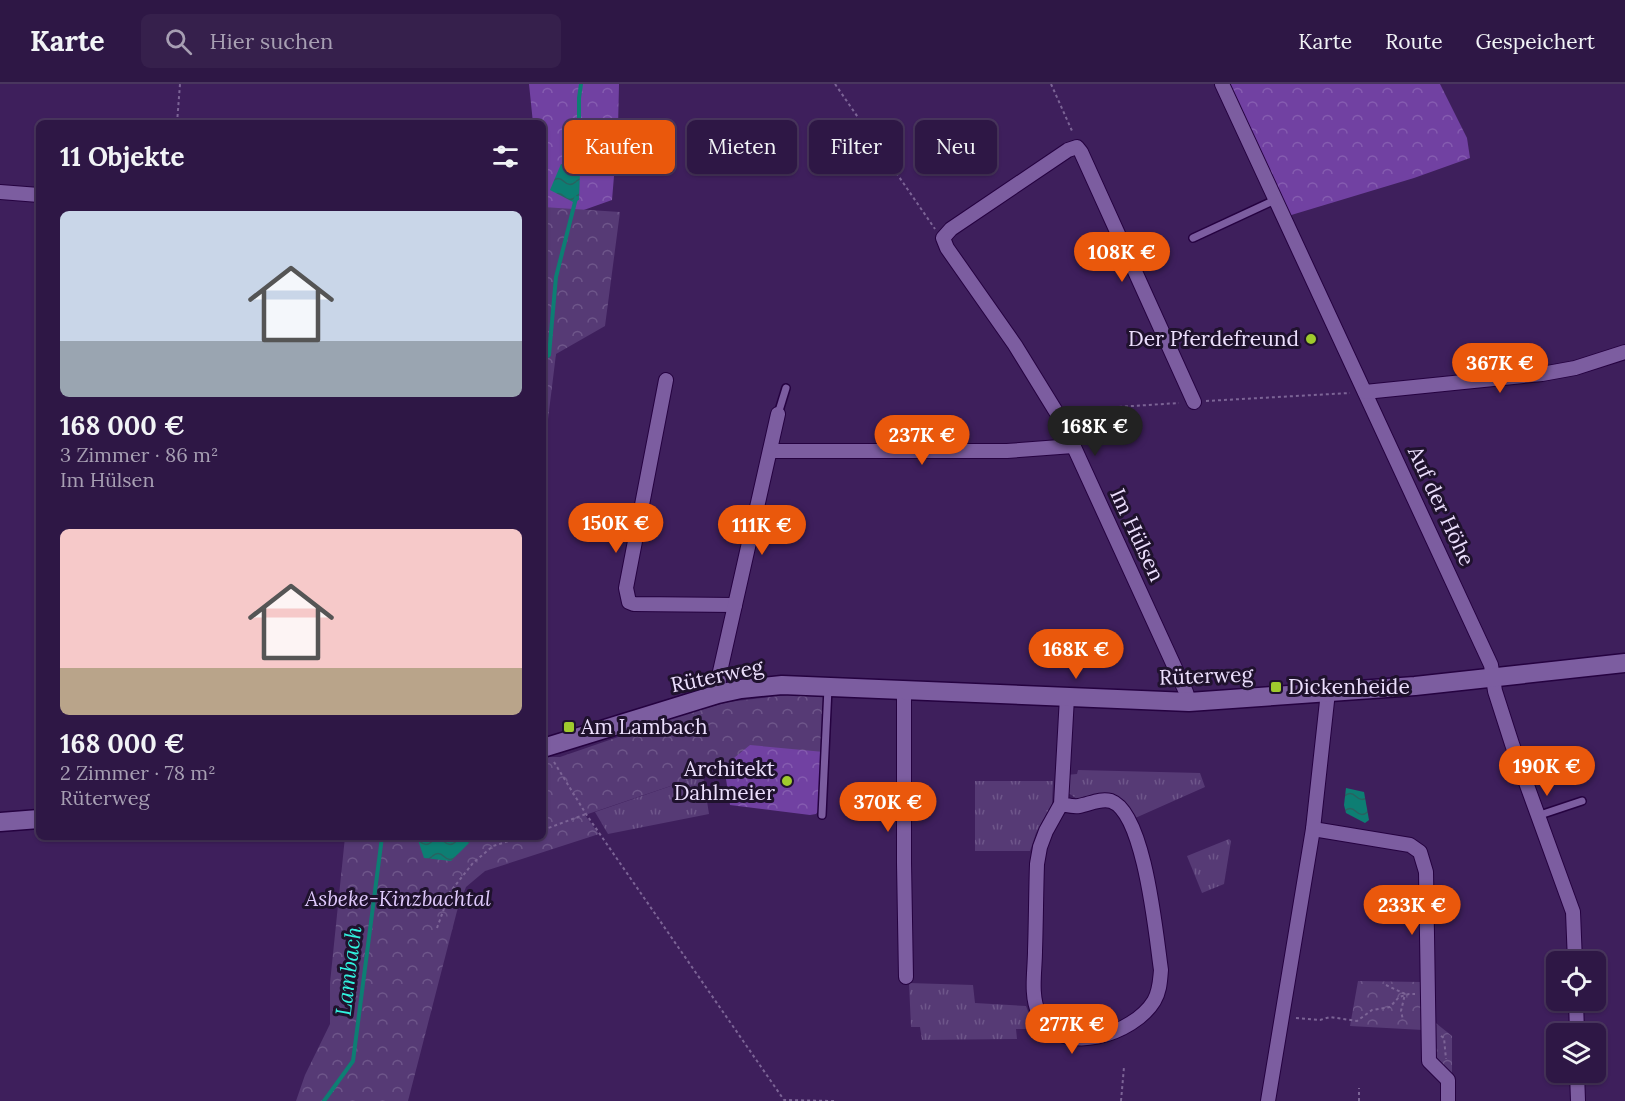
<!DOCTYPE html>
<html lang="de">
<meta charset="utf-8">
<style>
:root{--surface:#2e1745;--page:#36204c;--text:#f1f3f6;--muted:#a79fb3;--line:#49365e;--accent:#ea580c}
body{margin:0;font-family:Lora,serif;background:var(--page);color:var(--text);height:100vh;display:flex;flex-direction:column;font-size:22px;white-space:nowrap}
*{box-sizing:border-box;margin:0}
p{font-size:20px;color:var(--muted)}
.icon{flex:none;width:33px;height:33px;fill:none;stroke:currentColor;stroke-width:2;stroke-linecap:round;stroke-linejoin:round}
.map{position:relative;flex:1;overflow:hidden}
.side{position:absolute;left:36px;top:36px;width:510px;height:720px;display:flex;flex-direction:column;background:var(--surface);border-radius:9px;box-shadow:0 2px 4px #0004,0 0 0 2px var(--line)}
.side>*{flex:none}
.banner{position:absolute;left:564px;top:36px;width:570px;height:54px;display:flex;gap:12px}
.controls{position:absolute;left:1546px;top:867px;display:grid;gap:12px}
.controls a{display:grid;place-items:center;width:60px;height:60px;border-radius:9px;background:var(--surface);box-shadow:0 2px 4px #0004,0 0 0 2px var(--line);font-size:30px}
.price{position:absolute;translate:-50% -51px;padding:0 14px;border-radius:21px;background:var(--accent);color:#fff;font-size:20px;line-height:39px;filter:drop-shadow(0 2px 3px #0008)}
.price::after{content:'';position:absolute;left:50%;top:36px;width:18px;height:14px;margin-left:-9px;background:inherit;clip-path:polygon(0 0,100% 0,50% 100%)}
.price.on{background:#222;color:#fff}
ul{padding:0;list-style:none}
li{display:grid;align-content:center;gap:12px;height:318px;padding:0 24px}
li span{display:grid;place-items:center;height:186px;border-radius:9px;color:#555}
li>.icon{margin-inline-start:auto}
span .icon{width:108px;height:108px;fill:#fffc;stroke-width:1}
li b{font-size:26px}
h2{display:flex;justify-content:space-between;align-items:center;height:72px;padding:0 24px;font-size:26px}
.pill{padding:0 21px;border-radius:9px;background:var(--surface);box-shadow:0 2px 4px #0004,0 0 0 2px var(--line);font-size:21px;line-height:54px}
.pill.on{background:var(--accent);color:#fff}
header{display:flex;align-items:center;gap:36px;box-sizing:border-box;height:84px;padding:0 30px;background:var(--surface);border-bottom:2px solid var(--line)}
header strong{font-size:28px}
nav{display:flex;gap:33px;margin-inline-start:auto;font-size:21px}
.search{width:420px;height:54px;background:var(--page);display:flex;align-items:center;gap:15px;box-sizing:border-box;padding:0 21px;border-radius:9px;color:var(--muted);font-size:22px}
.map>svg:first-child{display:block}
.grass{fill:url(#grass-tufts)}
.forest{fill:url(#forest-crowns)}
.park{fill:url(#park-crowns)}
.water{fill:url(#water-waves)}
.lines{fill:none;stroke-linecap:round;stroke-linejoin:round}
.stream{stroke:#0d7e73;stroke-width:4}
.lane-casing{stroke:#250240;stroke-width:10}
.street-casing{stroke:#250240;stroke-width:16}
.secondary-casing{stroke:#250240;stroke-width:21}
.path{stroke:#7c6496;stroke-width:2;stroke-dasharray:3 3;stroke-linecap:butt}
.lane{stroke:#7c5da0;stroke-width:7}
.street{stroke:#7c5da0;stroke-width:14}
.secondary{stroke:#7c5da0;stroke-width:18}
.poi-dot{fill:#9fca2d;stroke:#1f122d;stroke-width:2}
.labels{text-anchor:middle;stroke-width:6;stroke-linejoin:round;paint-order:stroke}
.poi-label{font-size:21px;fill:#ecdffd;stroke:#1f122d;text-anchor:end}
.street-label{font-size:21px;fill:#ecdffd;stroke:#1f122d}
.park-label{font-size:21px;font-style:italic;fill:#dfc9fc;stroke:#1f122d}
.water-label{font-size:22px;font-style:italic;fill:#31f3df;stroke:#1f122d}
</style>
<header>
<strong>Karte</strong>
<div class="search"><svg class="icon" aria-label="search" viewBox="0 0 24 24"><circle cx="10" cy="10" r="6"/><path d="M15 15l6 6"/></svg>Hier suchen</div>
<nav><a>Karte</a><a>Route</a><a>Gespeichert</a></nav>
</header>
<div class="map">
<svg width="1625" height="1017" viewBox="0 0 1625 1017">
<defs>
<pattern id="grass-tufts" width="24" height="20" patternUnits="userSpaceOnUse" patternTransform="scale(1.5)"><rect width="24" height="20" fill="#563a75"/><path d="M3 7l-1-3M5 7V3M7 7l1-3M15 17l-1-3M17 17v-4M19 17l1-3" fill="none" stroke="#6e568a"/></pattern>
<pattern id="forest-crowns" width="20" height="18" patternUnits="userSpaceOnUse" patternTransform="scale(1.5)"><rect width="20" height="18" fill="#7141a2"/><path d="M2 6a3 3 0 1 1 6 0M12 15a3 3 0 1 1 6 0" fill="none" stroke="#855cb0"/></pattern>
<pattern id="park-crowns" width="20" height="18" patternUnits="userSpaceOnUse" patternTransform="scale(1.5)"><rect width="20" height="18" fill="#563a75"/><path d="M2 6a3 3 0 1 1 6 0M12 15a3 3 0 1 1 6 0" fill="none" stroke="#6e568a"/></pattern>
<pattern id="water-waves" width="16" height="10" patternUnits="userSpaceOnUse" patternTransform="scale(1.5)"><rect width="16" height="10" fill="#0d7e73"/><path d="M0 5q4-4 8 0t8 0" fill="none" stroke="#276361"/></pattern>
</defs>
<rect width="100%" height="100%" fill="#3e1f5c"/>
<g class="grass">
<polygon points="1078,686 1200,689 1205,703 1133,735 1131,730 1087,715 1077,715 1067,708 1066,691 1077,690"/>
<polygon points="703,691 709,730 608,750 595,728"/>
<polygon points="975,697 1053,697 1052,720 1036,749 1030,767 975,767"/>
<polygon points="1229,755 1231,757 1224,800 1202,809 1187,772"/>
<polygon points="909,899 973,901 975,919 1026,922 1035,945 1016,945 1017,955 922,956 920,943 911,943"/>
</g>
<g class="forest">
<polygon points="529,0 619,0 618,44 612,116 564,133 584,147 555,273 543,127 543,39 533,39"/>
<polygon points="1226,0 1440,0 1467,54 1470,74 1414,94 1288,132"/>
<polygon points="827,612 820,725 816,730 810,731 730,721 724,682 703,691 696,665"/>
</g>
<g class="park">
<polygon points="543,123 620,128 605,242 556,270 543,376"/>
<polygon points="795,610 827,612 824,668 750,661 724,682 703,691 585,731 599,750 485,787 466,803 457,827 408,1017 296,1017 305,991 330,940 330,899 345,753 543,753 543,673 560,673 685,630 728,618"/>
<polygon points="1358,897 1422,898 1423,946 1350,942"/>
<polygon points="1432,936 1452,952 1452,993 1433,974"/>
</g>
<g class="water">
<polygon points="561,80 580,87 579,116 573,118 550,106"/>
<polygon points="1346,704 1364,708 1369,736 1365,739 1346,729 1344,721"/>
<polygon points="417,753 475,753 451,777 424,774"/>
</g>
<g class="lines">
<g class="stream">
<polyline points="579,89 579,14 581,0"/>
<polyline points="543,276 549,271 556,193 576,114"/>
<polyline points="324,1017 353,977 382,753"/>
</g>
<defs>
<g id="lane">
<polyline points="1193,154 1277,115"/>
<polyline points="778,330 786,304"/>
<polyline points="822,731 828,604"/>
<polyline points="1537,732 1582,717"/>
</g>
<g id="street">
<polyline points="1222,0 1491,581 1495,607 1512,660 1573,828 1575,878"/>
<polyline points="0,108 39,111"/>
<polyline points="666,296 626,504 629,518 634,520 735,521"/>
<polyline points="1365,308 1542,290 1575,284 1625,268"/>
<polyline points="770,367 1007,367 1073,362"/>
<polyline points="904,605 904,779 906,893"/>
<polyline points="718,610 719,592 778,330"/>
<polyline points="1189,618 1186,608 1063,339 1015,261 947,164 943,154 951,145 1068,66 1077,63 1081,68 1194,318"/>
<path d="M1061 720C1067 721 1073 723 1079 722 1090 720 1100 714 1111 717 1145 729 1156 852 1161 886 1160 896 1160 907 1154 917 1134 950 1061 975 1039 930 1030 911 1035 887 1035 867 1036 838 1036 809 1037 780L1040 763 1046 747 1061 720 1067 613"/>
<polyline points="1313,745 1410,761 1420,768 1426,788 1429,977 1448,996 1448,1017"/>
<polyline points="1576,916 1577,950"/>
<polyline points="1577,988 1578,1017"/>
<polyline points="1268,1017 1313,745 1328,608"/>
</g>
<g id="secondary">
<polyline points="543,664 718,610 741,605 782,601 1189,618 1415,602 1625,579"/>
<polyline points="0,738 39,735"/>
</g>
</defs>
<use href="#lane" class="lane-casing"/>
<use href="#street" class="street-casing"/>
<use href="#secondary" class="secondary-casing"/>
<g class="path">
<polyline points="835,0 935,145"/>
<polyline points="1051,0 1073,49"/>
<polyline points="177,39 180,0"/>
<polyline points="1206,317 1350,309"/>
<polyline points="1071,326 1179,319"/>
<polyline points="554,678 586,730 784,1016 834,1017"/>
<polyline points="543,746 586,730"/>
<polyline points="437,844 450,808 473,779 493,762 522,753"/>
<polyline points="1386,901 1405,910 1401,927 1403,936"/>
<polyline points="1296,934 1320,936 1330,933 1357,937 1372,926 1390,923 1399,913 1409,910 1415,910"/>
<polyline points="1441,952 1444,954 1446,975"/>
<polyline points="1121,1017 1124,983"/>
<polyline points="1359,1017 1359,1004"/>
</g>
<use href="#lane" class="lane"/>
<use href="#street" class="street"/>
<use href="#secondary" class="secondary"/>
</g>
<g class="poi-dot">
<circle cx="1311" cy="255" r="6"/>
<rect x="1270" y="597" width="12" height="12" rx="3"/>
<rect x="563" y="637" width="12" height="12" rx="3"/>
<circle cx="787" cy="697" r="6"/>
</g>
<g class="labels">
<g class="poi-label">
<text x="1299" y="262">Der Pferdefreund</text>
<text x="1288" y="610" text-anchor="start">Dickenheide</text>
<text x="581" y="650" text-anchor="start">Am Lambach</text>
<text x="775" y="692">Architekt<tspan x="775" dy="24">Dahlmeier</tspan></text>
</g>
<g class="street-label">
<text transform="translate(1441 422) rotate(65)" y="7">Auf der Höhe</text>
<text transform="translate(1137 451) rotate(65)" y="7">Im Hülsen</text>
<text transform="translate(717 592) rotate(-12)" y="7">Rüterweg</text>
<text transform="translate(1206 592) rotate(-2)" y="7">Rüterweg</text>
</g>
<g class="park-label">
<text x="398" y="822">Asbeke-Kinzbachtal</text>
</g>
<g class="water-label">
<text transform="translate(348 887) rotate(-83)" y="8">Lambach</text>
</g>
</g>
</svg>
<div class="controls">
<a><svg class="icon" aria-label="locate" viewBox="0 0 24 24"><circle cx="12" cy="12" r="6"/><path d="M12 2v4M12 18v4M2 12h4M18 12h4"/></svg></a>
<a><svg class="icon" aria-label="layers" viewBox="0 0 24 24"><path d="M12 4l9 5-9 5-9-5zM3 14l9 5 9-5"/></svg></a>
</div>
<b class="price" style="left:1122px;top:199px">108K €</b>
<b class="price" style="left:1500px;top:310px">367K €</b>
<b class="price on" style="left:1095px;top:373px">168K €</b>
<b class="price" style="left:922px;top:382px">237K €</b>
<b class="price" style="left:616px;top:470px">150K €</b>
<b class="price" style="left:762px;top:472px">111K €</b>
<b class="price" style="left:1076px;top:596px">168K €</b>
<b class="price" style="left:1547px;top:713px">190K €</b>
<b class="price" style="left:888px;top:749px">370K €</b>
<b class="price" style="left:1412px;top:852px">233K €</b>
<b class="price" style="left:1072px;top:971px">277K €</b>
<div class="banner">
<a class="pill on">Kaufen</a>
<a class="pill">Mieten</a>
<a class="pill">Filter</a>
<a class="pill">Neu</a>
</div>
<section class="side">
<h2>11 Objekte<svg class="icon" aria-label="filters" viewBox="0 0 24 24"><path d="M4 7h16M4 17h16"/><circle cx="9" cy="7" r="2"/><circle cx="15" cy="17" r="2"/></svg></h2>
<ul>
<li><span style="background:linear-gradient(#c9d6e8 70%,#9aa5b1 0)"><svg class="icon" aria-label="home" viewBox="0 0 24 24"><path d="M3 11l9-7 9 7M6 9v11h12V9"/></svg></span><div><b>168 000 €</b><p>3 Zimmer · 86 m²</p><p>Im Hülsen</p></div></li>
<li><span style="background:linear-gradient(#f6c9c9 75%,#b9a48a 0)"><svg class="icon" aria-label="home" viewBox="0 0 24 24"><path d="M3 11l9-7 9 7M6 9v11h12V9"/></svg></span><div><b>168 000 €</b><p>2 Zimmer · 78 m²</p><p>Rüterweg</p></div></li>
</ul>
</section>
</div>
